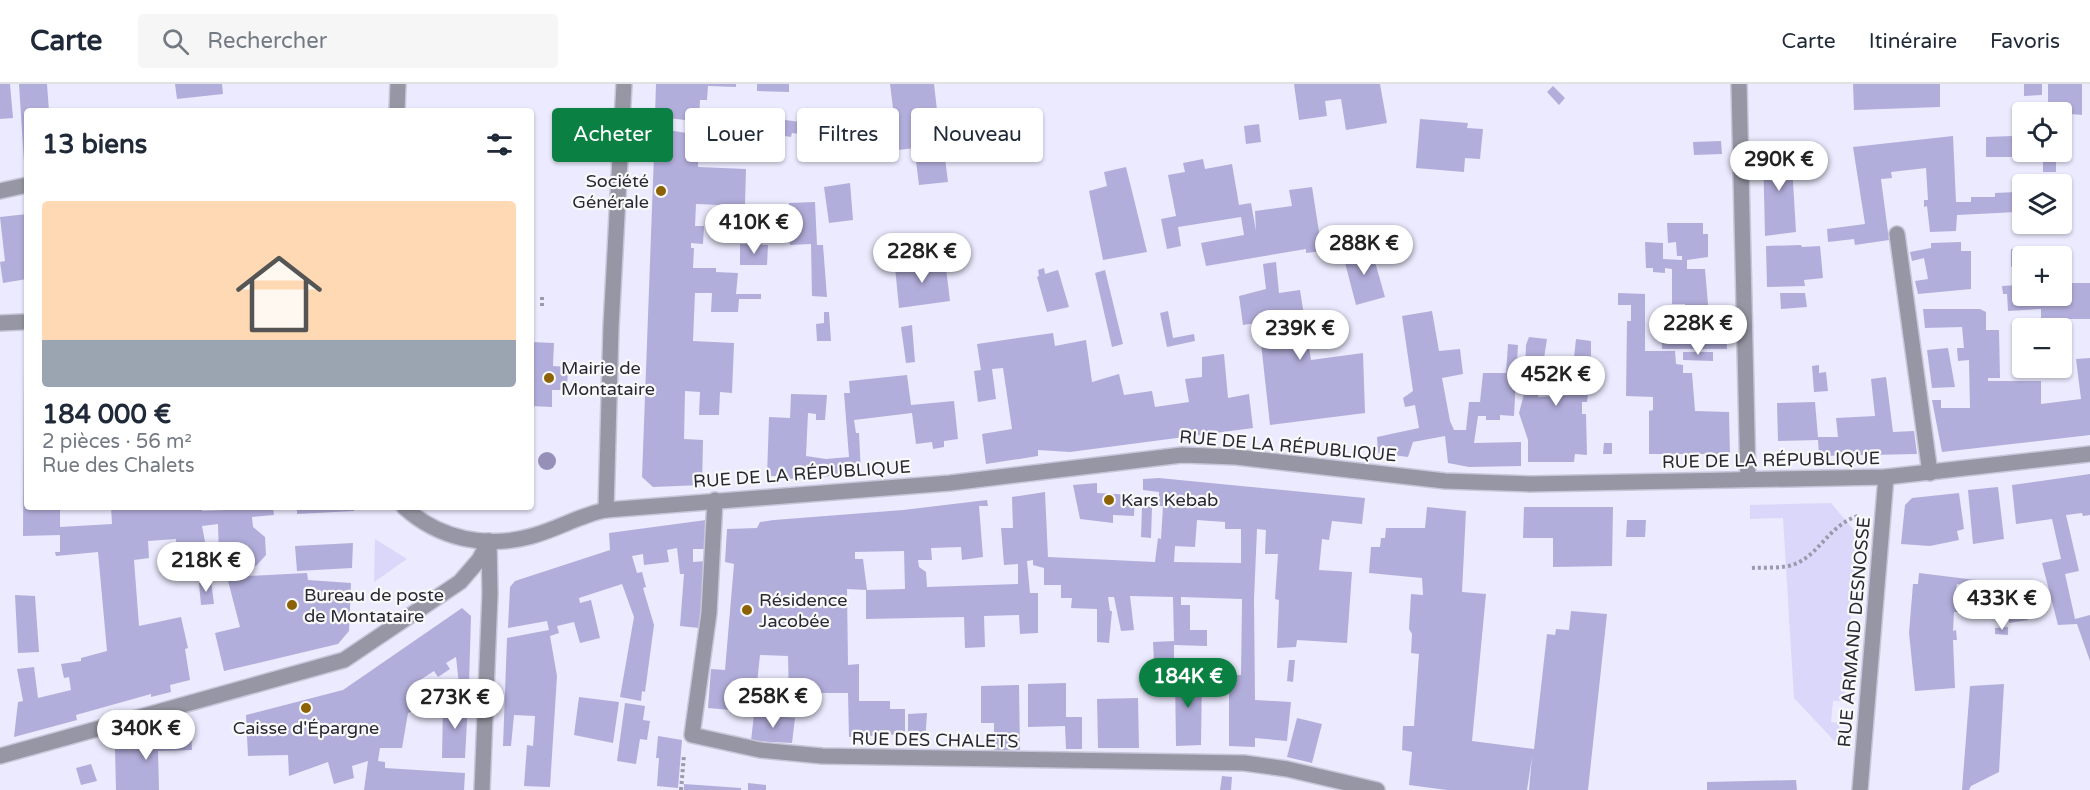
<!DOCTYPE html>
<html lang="fr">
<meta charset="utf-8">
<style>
:root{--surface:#fff;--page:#f6f6f7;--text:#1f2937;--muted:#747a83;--line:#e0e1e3;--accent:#0b8043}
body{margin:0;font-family:"Varela Round",sans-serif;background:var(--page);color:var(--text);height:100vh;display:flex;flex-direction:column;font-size:22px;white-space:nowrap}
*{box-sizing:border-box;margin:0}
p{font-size:20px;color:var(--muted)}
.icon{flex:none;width:33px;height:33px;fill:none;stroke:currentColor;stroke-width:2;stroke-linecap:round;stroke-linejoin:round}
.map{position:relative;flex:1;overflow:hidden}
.sheet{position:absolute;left:24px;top:24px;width:510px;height:402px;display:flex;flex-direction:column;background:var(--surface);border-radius:6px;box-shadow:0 2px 4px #0004}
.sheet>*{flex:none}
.guide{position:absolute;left:552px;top:24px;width:570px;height:54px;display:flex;gap:12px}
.controls{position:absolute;left:2012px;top:18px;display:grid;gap:12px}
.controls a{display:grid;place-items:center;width:60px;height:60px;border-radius:6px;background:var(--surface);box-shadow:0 2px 4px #0004;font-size:30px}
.price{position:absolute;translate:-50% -51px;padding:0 14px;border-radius:21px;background:#fff;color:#222;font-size:20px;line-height:39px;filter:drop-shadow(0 2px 3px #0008)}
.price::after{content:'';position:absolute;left:50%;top:36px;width:18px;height:14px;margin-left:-9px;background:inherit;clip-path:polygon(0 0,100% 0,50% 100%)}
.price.current{background:var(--accent);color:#fff}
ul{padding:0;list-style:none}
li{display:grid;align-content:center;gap:12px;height:318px;padding:0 18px}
li span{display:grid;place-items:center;height:186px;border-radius:6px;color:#555}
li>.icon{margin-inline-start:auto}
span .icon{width:108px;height:108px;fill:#fffc;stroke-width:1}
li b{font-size:26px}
h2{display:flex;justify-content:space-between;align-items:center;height:72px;padding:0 18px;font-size:26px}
.chip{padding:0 21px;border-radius:6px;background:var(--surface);box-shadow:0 2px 4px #0004;font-size:21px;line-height:54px}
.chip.current{background:var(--accent);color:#fff}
header{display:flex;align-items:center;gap:36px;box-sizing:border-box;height:84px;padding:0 30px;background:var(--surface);border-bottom:2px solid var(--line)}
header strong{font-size:28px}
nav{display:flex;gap:33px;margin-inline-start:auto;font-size:21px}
.search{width:420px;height:54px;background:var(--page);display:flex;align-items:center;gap:15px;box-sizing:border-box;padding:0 21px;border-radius:6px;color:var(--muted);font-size:22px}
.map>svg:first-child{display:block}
.green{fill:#dad7fa}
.building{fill:#b2aedb;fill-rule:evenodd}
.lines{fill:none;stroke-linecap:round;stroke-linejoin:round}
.service-casing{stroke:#c8c7da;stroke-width:18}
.minor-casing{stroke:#c8c7da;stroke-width:18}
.path{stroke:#9b9aab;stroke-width:4;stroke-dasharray:3 3;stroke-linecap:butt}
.service{stroke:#9796a4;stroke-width:15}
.minor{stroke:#9796a4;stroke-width:15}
.tree{fill:#9690b9}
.poi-dot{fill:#8c6204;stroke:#f9f9f9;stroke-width:2}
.labels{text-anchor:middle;stroke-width:4.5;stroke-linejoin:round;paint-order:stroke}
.poi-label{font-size:18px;fill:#292834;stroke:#f9f9f9;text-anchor:start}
.street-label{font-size:18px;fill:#292834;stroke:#f9f9f9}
</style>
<header>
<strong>Carte</strong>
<div class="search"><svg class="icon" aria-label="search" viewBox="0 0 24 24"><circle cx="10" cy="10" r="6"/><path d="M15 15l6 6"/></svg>Rechercher</div>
<nav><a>Carte</a><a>Itinéraire</a><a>Favoris</a></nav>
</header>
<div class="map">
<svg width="2090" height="706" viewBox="0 0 2090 706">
<rect width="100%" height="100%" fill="#ebeafe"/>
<g class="green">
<polygon points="1831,419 1858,451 1844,617 1833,617 1831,638 1839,639 1841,664 1794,614 1783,434 1750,435 1750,421"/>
<polygon points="375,455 407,475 374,498"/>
</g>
<g class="building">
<polygon points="0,0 10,0 13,34 0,35"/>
<polygon points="19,0 47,0 49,27 27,27 27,77 24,78"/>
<polygon points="175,0 222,0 223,10 177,15"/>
<polygon points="656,0 736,0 736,3 708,2 707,16 700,16 699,38 655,32"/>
<polygon points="757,0 789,0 789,8 757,7"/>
<polygon points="890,0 934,0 941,61 898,66"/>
<polygon points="1294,0 1380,0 1387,39 1346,46 1341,15 1325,17 1327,32 1299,36"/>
<polygon points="1853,0 1940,0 1940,23 1854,26"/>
<polygon points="2024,0 2042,0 2042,11 2024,12"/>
<polygon points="2048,0 2082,0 2082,31 2048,28"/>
<polygon points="1553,2 1565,14 1559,21 1547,8"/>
<polygon points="720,27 800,38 800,50 792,49 791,53 741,45 736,65 715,61"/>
<polygon points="1420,35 1468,39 1467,44 1483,45 1480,75 1465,74 1464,88 1416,84"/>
<polygon points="1259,40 1261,58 1246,60 1244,42"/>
<polygon points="655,44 699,51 698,83 746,85 745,122 696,120 695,142 704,142 703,160 691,159 691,164 694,164 693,184 716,184 716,188 738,189 736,210 761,210 761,215 739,215 738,228 711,228 712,209 695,209 693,257 734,259 732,309 720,308 719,331 699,331 700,308 685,307 684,355 703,356 702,401 653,403 642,393"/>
<polygon points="1953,52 1956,118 1971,118 1971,113 1995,113 1995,109 2016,108 2017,128 1957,131 1956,147 1930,148 1927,122 1924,123 1924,116 1928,116 1926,84 1891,88 1892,94 1881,95 1889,156 1855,161 1854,155 1828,158 1827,145 1865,140 1853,63"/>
<polygon points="2012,52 2012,73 1986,73 1986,53"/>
<polygon points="1721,57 1722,70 1694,71 1693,58"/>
<polygon points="1791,64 1796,148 1765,152 1763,65"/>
<polygon points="2043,73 2056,74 2056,88 2043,88"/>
<polygon points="945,74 948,98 919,101 916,77"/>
<polygon points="1203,75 1205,85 1232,80 1239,121 1251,119 1256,147 1255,127 1292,122 1289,106 1312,103 1322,167 1306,169 1306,165 1206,182 1201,159 1244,151 1241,133 1178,143 1181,162 1167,165 1161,135 1176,132 1168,91 1185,88 1183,79"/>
<polygon points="1126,83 1147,168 1103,176 1089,107 1107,102 1104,88"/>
<polygon points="850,99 853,136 829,139 824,103"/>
<polygon points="815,118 817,161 823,161 827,213 812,212 811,160 790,161 789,119"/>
<polygon points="27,130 27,195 3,199 0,178 5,177 0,133"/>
<polygon points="1667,139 1703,139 1703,150 1708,150 1708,173 1687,176 1687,185 1705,185 1709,232 1685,232 1685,220 1672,220 1672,185 1665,184 1665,189 1653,188 1653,184 1646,184 1645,158 1663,159 1663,175 1682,176 1682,172 1677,172 1676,158 1668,159"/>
<polygon points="1961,158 1961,167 1971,167 1971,205 1918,210 1915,197 1928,195 1924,174 1912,177 1910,168 1931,164 1931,159"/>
<polygon points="740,160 768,161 767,181 740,181"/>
<polygon points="1801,161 1802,163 1820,162 1823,194 1804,196 1805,202 1767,203 1766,162"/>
<polygon points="2041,163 2041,172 2022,172 2022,212 2061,212 2061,199 2090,199 2090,235 2041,235 2041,225 2008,227 2007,210 2003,210 2002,202 2020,201 2018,182 2011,183 2011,165"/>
<polygon points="1371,164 1385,213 1356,221 1343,171"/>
<polygon points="945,176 950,217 899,224 895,183"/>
<polygon points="1276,178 1279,209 1300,206 1311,276 1363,269 1365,329 1270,341 1259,241 1286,237 1285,235 1243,241 1239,212 1266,205 1263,180"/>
<polygon points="1044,184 1045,190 1058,186 1069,223 1047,228 1037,193 1039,192 1038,186"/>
<polygon points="1105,186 1123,260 1112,263 1095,189"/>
<polygon points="1618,209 1645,210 1645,267 1675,267 1676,280 1683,281 1683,289 1692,289 1695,327 1729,328 1730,370 1649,370 1649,327 1653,326 1653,313 1626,312 1627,237 1631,237 1631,221 1618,221"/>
<polygon points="1780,209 1805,209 1807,223 1781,225"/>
<polygon points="1923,225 1980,225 1986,228 1986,246 1999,246 2000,294 1988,294 1988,297 2041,297 2041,320 2081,315 2076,275 2090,274 2090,351 1942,368 1932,316 1941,316 1941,324 1970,324 1969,276 1958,277 1957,264 1964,264 1962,243 1925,244"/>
<polygon points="1168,227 1173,254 1194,250 1195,257 1167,263 1160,229"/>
<polygon points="1432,227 1439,267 1460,265 1463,290 1442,294 1450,337 1454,346 1466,346 1469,318 1480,318 1483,289 1506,289 1508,260 1518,261 1514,332 1500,331 1500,336 1486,336 1486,332 1478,332 1474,359 1521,358 1521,382 1469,383 1448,379 1445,352 1413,358 1408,373 1378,369 1377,353 1419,344 1415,321 1405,323 1403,314 1413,307 1402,232"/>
<polygon points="824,228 829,228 831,257 817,257 816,240 824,239"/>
<polygon points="912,241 915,278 906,279 901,243"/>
<polygon points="1661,242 1726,242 1727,265 1662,265"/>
<polygon points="1053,249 1055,262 1086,256 1092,298 1119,290 1124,311 1152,307 1155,323 1189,318 1185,295 1202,293 1202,273 1224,270 1228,314 1249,310 1253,344 1070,368 1038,366 1038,372 986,380 982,350 1012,345 1003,284 992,285 996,315 978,318 974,287 981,286 977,260"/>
<polygon points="1529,253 1547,255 1538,313 1570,311 1576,255 1591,257 1591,283 1600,285 1598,296 1590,296 1587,318 1582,318 1582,330 1586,330 1587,371 1575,370 1574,378 1528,378 1528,356 1519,329 1524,310 1526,261"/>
<polygon points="531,258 554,259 553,282 568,283 567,306 552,306 552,323 531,322"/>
<polygon points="1948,264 1955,303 1932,304 1927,266"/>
<polygon points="1683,268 1713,268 1713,277 1683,276"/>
<polygon points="24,281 27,281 27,423 60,423 60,443 112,440 111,423 202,423 202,427 273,424 274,431 252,433 253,443 265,453 266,471 256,482 238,483 232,478 228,483 219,475 218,440 202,442 212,494 195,495 191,460 176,460 176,455 148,457 149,474 134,476 139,542 181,533 188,564 185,565 190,596 170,601 171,608 151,613 151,610 76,631 77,636 14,653 18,618 23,617 17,585 34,583 38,614 71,606 69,593 64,594 61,580 81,577 81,574 107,567 98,468 56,472 55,468 60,468 60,451 23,452"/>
<polygon points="1819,281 1819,289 1826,288 1828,307 1814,308 1812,282"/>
<polygon points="907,291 911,321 954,317 958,355 944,357 944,363 933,365 932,358 916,360 912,329 854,336 856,349 859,349 861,390 787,395 787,392 767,392 769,333 790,334 791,310 827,311 825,336 816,336 816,330 808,329 806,372 826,375 849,373 844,309 850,309 849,297"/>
<polygon points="1886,293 1893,348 1914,347 1917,370 1819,372 1818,356 1778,357 1777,319 1815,318 1818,353 1838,353 1836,334 1875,332 1871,295"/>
<polygon points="1604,359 1612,359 1612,370 1603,370"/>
<polygon points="2090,390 2090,431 2083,432 2082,429 2066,431 2079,487 2065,490 2075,535 2090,531 2090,577 2077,540 2058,541 2042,479 2061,475 2052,435 2016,440 2012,401"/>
<path d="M1159 394 1365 414 1362 440 1332 437 1329 456 1322 455 1319 486 1352 488 1347 559 1297 556 1296 563 1277 564 1279 516 1275 515 1278 470H1265L1266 446 1257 445 1254 515 1255 616 1291 618 1287 657 1255 654V663L1229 662V591H1241L1242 515 1181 513V521H1190V546H1207V562L1174 561V577L1154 578 1153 558 1174 557 1173 513 1130 512 1134 546 1121 547 1114 513H1108L1110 527H1112L1109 559 1097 558V525L1071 524 1072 514H1061V501H1044V484L1033 481V476L1027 477 1030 509H1038V549L1020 550 1019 531 984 532 985 563 965 564 964 533 866 535V506L905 505 904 467 855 468V475H863L867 506 847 505 848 581 859 580V617H890V625H905V650L849 653 848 609H809V617H789L788 572 760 571 754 628 708 624 711 585 725 586 734 480 725 478 727 445 757 444 760 438 774 436 903 426 987 416 988 422H979L983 473 962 476 961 463 931 464 932 476H918L919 483 926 488 927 503 1018 500V480L1004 481 1001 444H1013L1012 413 1045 408 1048 473 1155 478 1158 454 1161 455 1163 422H1159V408L1143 406V395ZM1197 436 1225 438V445H1241V479L1174 478 1175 462 1195 463Z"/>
<polygon points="1097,399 1097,409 1135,411 1134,432 1113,431 1113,439 1080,435 1073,401"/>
<polygon points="1998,403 2004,455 1973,460 1968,406"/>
<polygon points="1959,409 1964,445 1957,447 1959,456 1930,462 1901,460 1905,421 1912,414"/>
<polygon points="1142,422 1152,422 1151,454 1141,453"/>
<polygon points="297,423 354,423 354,427 297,430"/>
<polygon points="1427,423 1466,427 1462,508 1486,510 1472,657 1534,665 1547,550 1555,551 1556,545 1569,546 1571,527 1607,530 1588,706 1529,706 1532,673 1527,706 1447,706 1409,701 1412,668 1402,666 1403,642 1414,642 1419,570 1411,569 1412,550 1409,545 1411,510 1423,511 1422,494 1369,489 1371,463 1380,463 1381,454 1385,454 1386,444 1425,444"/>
<polygon points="1524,423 1613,423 1612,482 1553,483 1553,454 1523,454"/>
<polygon points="706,436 706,465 693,465 693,478 706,477 699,544 680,542 684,490 680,490 677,464 667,466 669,478 644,481 643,470 632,472 637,489 642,488 646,503 643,504 654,541 645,608 642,607 641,617 620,613 634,533 622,500 579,514 580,519 591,516 600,554 580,559 574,538 557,542 559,549 550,552 557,592 550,703 524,702 527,661 533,662 535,632 514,631 511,662 503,662 507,554 549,546 547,537 508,544 510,503 515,497 610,466 609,449"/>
<polygon points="1627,436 1646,436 1645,453 1626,453"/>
<polygon points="353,459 352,484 297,487 295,462"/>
<polygon points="307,489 308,496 351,499 349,547 338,560 224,587 215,549 240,543 227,493"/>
<polygon points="1919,489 1976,496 1976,502 1957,500 1955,514 1962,514 1960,528 1954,528 1953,547 1956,546 1957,556 1953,556 1955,604 1915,607 1909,549 1913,500 1918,500"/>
<polygon points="211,497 214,520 201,521 199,499"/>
<polygon points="2022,501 2028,536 2009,539 2003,504"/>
<polygon points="15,511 35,512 39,568 18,569"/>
<polygon points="462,524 471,532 469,601 459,600 456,573 446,579 450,585 438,593 434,587 414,600 422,624 408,629 402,664 380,664 378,677 385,678 385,684 465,689 464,706 364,706 368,677 352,682 354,694 334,700 328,678 289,692 288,671 248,672 246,631 343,606"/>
<polygon points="2008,543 2008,551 1995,550 1995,544"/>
<polygon points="1289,576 1295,576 1293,598 1287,597"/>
<polygon points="1202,589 1201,661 1176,662 1175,590"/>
<polygon points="1066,599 1066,633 1082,633 1082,665 1066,665 1065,642 1028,643 1028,600"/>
<polygon points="2004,600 1999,688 1971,702 1969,706 1962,706 1970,602"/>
<polygon points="1019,601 1020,666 994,666 994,639 981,639 981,602"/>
<polygon points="579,613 619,618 613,659 574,651"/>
<polygon points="1138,614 1139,664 1098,664 1097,615"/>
<polygon points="448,618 468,618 465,674 442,674 443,620"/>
<polygon points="625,619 645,622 643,636 650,637 647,656 640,655 636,680 617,677"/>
<polygon points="927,629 925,659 908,657 908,630"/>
<polygon points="754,630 795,634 792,659 751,657"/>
<polygon points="1297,634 1322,640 1312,679 1287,673"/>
<polygon points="191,646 192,666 158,667 159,706 116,706 115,665"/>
<polygon points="658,652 682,656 678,704 657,702 659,674 656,674"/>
<polygon points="91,680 97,697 81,701 76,684"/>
<polygon points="1222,692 1232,693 1231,706 1220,706"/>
<polygon points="1796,696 1797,706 1707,706 1707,698"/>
<polygon points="748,699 766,701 766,706 748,706"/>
<polygon points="684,700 741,704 741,706 684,706"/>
</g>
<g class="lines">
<defs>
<polyline id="service" points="0,239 22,238"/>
<g id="minor">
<polyline points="1739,0 1748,395"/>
<polyline points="397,27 398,0"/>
<polyline points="0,107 27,101"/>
<polyline points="1897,150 1930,389"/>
<polyline points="715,416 709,529 692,651 760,666 822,672 1244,679 1287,685 1377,706"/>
<path d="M404 423C439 455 486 465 532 452 558 445 580 431 606 426L950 399 1182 371 1236 373 1445 397 1530 400 1886 393 2090 370"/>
<polyline points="606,426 611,243 624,0"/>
<polyline points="0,672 344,576 460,498 479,476 489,457"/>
<polyline points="482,706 490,510 489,457"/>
<polyline points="1860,706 1886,393"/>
</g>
</defs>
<use href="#service" class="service-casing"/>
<use href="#minor" class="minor-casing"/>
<g class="path">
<polyline points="542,222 542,210"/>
<path d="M1752 484C1766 483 1782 485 1795 480 1820 470 1829 441 1858 432"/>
<polyline points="681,706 684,671"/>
</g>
<use href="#service" class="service"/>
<use href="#minor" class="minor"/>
</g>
<circle class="tree" cx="547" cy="377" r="9"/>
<g class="poi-dot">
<circle cx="661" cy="107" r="6"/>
<circle cx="549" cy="294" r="6"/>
<circle cx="1109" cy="416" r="6"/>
<circle cx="292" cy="521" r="6"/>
<circle cx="747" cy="526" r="6"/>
<circle cx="306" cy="624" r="6"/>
</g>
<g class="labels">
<g class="poi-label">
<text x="649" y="103" text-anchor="end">Société<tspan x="649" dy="21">Générale</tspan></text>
<text x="561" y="290">Mairie de<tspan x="561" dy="21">Montataire</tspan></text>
<text x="1121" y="422">Kars Kebab</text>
<text x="304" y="517">Bureau de poste<tspan x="304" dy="21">de Montataire</tspan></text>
<text x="759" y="522">Résidence<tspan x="759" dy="21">Jacobée</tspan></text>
<text x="306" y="650" text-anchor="middle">Caisse d'Épargne</text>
</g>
<g class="street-label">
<text transform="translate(1288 362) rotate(5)" y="6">RUE DE LA RÉPUBLIQUE</text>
<text transform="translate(1771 376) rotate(-1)" y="6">RUE DE LA RÉPUBLIQUE</text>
<text transform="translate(802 390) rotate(-4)" y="6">RUE DE LA RÉPUBLIQUE</text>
<text transform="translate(1854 548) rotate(-85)" y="6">RUE ARMAND DESNOSSE</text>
<text transform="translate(935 656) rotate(1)" y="6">RUE DES CHALETS</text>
</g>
</g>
</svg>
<div class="controls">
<a><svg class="icon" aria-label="locate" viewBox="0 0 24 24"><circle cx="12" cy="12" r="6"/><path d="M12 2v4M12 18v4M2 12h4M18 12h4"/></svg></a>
<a><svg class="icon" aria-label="layers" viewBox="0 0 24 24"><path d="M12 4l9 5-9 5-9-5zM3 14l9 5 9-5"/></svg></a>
<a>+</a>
<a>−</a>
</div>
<b class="price" style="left:1779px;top:108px">290K €</b>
<b class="price" style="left:754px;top:171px">410K €</b>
<b class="price" style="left:1364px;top:192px">288K €</b>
<b class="price" style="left:922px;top:200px">228K €</b>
<b class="price" style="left:1698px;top:272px">228K €</b>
<b class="price" style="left:1300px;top:277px">239K €</b>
<b class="price" style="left:1556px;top:323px">452K €</b>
<b class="price" style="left:206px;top:509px">218K €</b>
<b class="price" style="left:2002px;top:547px">433K €</b>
<b class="price current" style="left:1188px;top:625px">184K €</b>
<b class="price" style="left:773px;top:645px">258K €</b>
<b class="price" style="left:455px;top:646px">273K €</b>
<b class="price" style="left:146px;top:677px">340K €</b>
<div class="guide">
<a class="chip current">Acheter</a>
<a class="chip">Louer</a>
<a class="chip">Filtres</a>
<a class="chip">Nouveau</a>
</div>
<section class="sheet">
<h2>13 biens<svg class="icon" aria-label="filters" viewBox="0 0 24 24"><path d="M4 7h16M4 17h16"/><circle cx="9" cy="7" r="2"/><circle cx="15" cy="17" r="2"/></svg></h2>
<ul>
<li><span style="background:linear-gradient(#ffd9b3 75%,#9aa5b1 0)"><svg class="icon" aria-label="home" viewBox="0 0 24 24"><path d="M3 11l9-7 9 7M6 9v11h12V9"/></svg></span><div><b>184 000 €</b><p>2 pièces · 56 m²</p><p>Rue des Chalets</p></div></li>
</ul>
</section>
</div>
